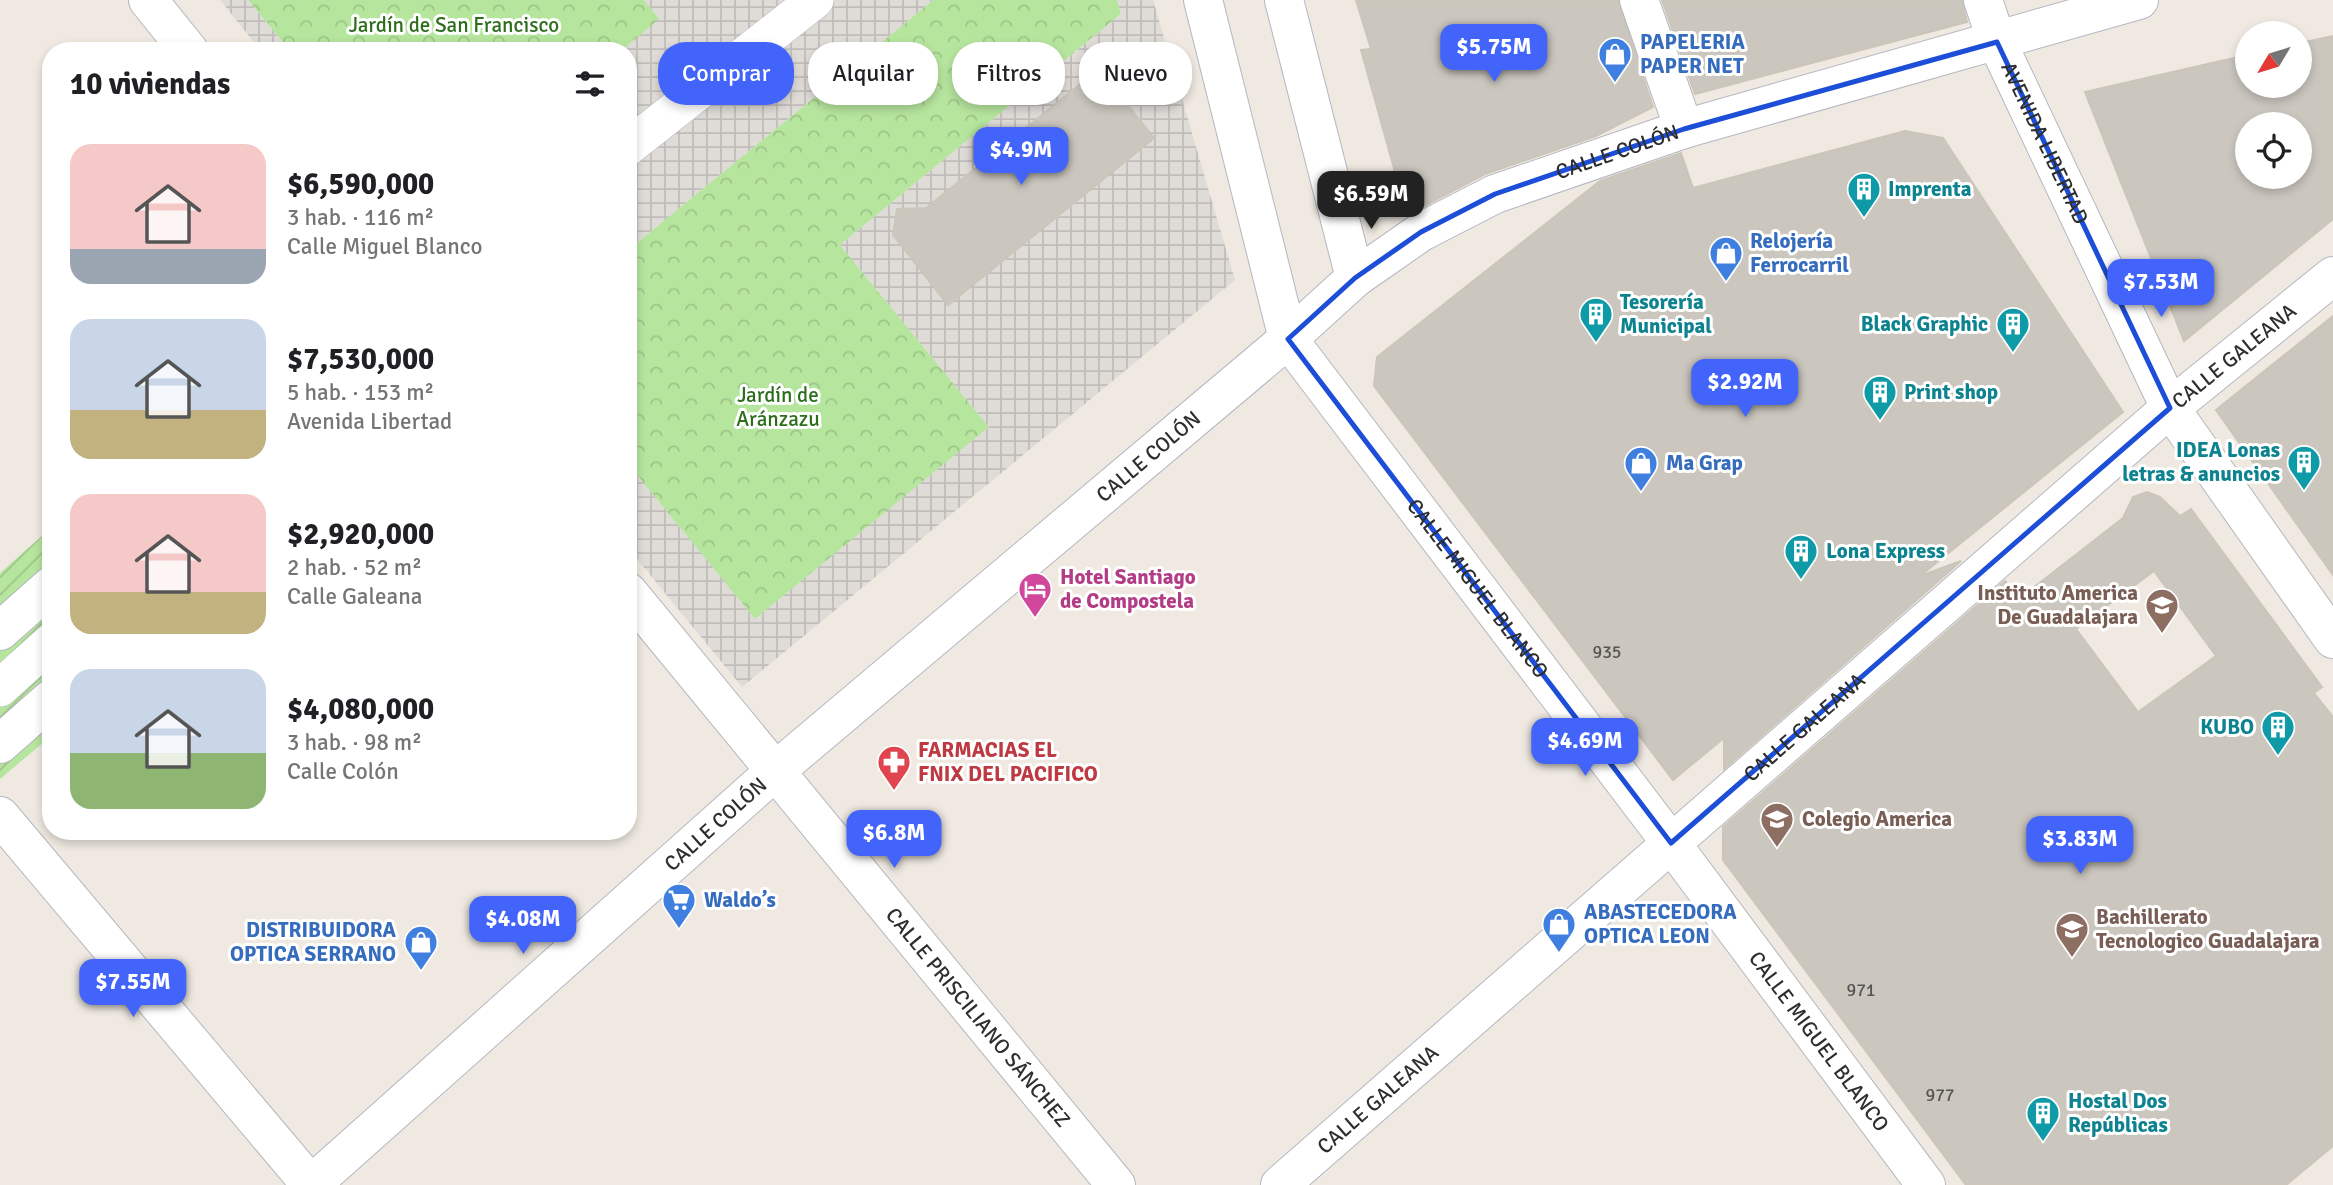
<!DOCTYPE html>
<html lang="es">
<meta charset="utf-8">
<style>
:root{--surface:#fff;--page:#f6f6f6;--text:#202124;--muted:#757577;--accent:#4264fb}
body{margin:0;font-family:Signika,sans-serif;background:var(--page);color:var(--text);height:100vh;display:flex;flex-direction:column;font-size:26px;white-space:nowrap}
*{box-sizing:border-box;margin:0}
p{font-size:23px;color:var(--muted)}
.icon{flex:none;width:38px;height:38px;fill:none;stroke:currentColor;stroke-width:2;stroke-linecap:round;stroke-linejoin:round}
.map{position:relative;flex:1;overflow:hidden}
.details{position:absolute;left:42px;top:42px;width:595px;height:798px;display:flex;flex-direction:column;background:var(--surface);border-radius:28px;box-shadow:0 4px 10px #0003}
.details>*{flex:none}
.hud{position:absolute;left:658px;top:42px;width:665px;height:63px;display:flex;gap:14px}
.needle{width:46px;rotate:232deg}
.fabs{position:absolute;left:2235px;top:21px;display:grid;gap:14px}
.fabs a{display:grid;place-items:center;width:77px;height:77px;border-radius:50%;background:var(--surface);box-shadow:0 4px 10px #0003;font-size:35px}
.price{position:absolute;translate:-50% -60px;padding:0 16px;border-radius:14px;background:var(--accent);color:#fff;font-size:23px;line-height:46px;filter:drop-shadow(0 2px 4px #0008)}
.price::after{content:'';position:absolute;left:50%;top:42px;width:21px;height:16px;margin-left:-10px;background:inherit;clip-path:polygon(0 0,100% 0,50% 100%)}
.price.on{background:#222;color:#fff}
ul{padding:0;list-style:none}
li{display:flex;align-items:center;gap:21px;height:175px;padding:0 28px}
li span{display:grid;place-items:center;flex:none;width:196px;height:140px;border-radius:21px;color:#555}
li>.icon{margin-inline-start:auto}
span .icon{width:84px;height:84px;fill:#fffc;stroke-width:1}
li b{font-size:30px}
h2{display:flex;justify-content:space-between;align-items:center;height:84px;padding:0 28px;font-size:30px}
.tag{padding:0 24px;border-radius:28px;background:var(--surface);box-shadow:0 4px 10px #0003;font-size:24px;line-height:63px}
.tag.on{background:var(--accent);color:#fff}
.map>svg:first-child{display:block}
.park{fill:url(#park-crowns)}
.garden{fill:url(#garden-furrows)}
.plaza{fill:url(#plaza-grid);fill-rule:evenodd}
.building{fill:#cbc7bf;stroke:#cbc5ba;stroke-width:2;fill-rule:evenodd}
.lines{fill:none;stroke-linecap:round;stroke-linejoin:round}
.pedestrian-casing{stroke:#b4b7c1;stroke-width:38}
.minor-casing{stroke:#b4b7c1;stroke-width:40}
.pedestrian{stroke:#fff;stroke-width:37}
.minor{stroke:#fff;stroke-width:38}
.marked{fill:none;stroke:#1d4ed8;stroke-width:5;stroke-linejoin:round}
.labels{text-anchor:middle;stroke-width:6;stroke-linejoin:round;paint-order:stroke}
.number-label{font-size:18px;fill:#555452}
.park-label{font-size:21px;fill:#2c6e1b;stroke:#fff}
.shop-label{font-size:21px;font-weight:bold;fill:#366cbe;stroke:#fff;text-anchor:start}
.street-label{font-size:21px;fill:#2e2e2e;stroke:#fff}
.culture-label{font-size:21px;font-weight:bold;fill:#0d838f;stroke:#fff;text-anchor:start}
.hotel-label{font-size:21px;font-weight:bold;fill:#b23c85;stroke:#fff;text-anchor:start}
.education-label{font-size:21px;font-weight:bold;fill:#785e54;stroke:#fff;text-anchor:start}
.health-label{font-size:21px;font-weight:bold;fill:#be3a42;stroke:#fff;text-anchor:start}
</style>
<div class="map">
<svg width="2333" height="1185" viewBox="0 0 2333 1185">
<defs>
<pattern id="park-crowns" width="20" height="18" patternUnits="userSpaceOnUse" patternTransform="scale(1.75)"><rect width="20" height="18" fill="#b6e59e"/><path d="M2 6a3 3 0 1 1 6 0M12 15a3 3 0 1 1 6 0" fill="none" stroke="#9dc588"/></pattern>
<pattern id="garden-furrows" width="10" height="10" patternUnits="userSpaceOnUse" patternTransform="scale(1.75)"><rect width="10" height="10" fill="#b6e59e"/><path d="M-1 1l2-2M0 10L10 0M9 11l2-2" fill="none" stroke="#9dc588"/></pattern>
<pattern id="plaza-grid" width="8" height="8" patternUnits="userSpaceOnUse" patternTransform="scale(1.75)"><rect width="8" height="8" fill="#dfdcd8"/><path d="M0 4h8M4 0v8" fill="none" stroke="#c0bdba"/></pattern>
</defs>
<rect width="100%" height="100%" fill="#efe9e1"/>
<g class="park">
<polygon points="248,0 644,0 660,19 621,51 290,51"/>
<polygon points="933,0 1117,0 1121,14 840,245 989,427 755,620 628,464 628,250"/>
</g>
<polygon class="garden" points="51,528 51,736 0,779 0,573"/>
<g class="plaza">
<polygon points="220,0 248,0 290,51 261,51"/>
<polygon points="644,0 933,0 628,250 628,51 621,51 659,19"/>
<path d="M1117 0H1153L1235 280 742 687 628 548V464L755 619 989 427 840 245 1121 14ZM1099 69 1154 138 948 305 894 236 898 232 894 225 899 212 911 208 921 213Z"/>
</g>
<g class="building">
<polygon points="1356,0 1618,0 1653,107 1596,136 1485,174 1407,215 1361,50 1371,49"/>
<polygon points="1662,0 1962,0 1967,22 1695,94"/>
<path d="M2333 36V219L2184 341 2085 92 2247 55V86H2300V43ZM2247 124H2300V177H2247Z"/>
<polygon points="1099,69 1154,138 948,305 893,235 897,209 926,208"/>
<polygon points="1905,131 1943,138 2123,412 1920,576 1961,561 1724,769 1724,738 1673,780 1374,386 1377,357 1600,181 1681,153 1693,188"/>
<polygon points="2333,316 2333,575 2216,410"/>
<path d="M2147 492 2160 497 2180 516 2191 509 2322 687 2314 693 2333 717V1146L2286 1185H1966L1723 860V827L2005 581 2019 599 2123 518 2133 497ZM2154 571 2216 656 2138 712 2076 629Z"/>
</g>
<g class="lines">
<defs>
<g id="pedestrian">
<polyline points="628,147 815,0"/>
<polyline points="0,688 51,642"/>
</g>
<g id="minor">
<polyline points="148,0 189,51"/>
<path id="s1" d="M1203 0 1288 339 1671 843 1926 1185"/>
<polyline points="1284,0 1355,278"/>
<polyline points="1639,0 1684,129"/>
<path id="s2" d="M1983 0 1997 42 2170 408 2333 639"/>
<path id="s3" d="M628 592 1116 1185"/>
<polyline points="0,631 51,586"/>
<polyline points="0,744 51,699"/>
<polyline points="0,816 311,1185"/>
<path id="s4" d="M311 1185 774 772 1288 339 1355 278 1421 232 1495 194 1684 129 2139 0"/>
<path id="s5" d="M1280 1185 2170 408 2333 276"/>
</g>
</defs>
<use href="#pedestrian" class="pedestrian-casing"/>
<use href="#minor" class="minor-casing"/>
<use href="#pedestrian" class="pedestrian"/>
<use href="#minor" class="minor"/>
</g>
<path class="marked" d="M1997 42 2170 408 1671 843 1288 339 1355 278 1421 232 1495 194 1684 129Z"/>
<defs>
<symbol id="shop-pin" viewBox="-11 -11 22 30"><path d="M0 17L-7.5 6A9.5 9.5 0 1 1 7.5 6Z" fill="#3f7fe0" stroke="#fff"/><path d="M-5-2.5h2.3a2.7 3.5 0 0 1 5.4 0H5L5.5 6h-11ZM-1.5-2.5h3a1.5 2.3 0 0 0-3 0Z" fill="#fff"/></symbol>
<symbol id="building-pin" viewBox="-11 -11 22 30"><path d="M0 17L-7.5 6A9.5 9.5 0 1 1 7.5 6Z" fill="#0f9aa8" stroke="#fff"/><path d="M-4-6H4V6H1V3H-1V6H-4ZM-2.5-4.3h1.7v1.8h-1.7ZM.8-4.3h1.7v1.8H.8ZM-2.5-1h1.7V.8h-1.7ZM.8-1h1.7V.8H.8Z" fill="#fff"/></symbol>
<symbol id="hotel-pin" viewBox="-11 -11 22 30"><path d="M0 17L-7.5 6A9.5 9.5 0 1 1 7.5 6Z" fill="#d1479c" stroke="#fff"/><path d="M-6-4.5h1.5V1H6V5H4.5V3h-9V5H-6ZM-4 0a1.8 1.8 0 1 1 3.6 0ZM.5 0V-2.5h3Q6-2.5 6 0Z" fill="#fff"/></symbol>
<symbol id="university-pin" viewBox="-11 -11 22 30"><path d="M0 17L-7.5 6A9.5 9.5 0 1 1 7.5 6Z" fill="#8d6e63" stroke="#fff"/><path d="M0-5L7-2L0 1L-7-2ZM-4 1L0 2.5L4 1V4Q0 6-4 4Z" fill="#fff"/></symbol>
<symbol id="pharmacy-pin" viewBox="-11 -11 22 30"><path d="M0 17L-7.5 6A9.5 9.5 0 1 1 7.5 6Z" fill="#e0444e" stroke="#fff"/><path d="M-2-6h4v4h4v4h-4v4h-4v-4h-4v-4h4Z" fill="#fff"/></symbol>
<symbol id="school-pin" viewBox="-11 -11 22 30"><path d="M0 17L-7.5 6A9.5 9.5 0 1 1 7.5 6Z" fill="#8d6e63" stroke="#fff"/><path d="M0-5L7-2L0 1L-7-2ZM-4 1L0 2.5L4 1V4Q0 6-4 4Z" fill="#fff"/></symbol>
<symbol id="supermarket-pin" viewBox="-11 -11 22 30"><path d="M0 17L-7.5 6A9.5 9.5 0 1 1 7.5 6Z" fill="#3f7fe0" stroke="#fff"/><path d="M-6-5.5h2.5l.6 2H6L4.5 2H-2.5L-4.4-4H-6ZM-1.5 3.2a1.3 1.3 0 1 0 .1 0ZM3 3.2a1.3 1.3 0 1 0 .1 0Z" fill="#fff"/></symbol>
</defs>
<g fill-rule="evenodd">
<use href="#shop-pin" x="1596" y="35" width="38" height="52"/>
<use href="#building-pin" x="1845" y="170" width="38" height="52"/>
<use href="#shop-pin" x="1707" y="234" width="38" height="52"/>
<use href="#building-pin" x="1577" y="295" width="38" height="52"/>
<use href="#building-pin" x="1994" y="305" width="38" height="52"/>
<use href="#building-pin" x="1861" y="373" width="38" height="52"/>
<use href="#building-pin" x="2285" y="443" width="38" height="52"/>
<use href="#shop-pin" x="1622" y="444" width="38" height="52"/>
<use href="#building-pin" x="1782" y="532" width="38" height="52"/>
<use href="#hotel-pin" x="1016" y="570" width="38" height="52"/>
<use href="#university-pin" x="2143" y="586" width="38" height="52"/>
<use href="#building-pin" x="2259" y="708" width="38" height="52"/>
<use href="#pharmacy-pin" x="875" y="743" width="38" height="52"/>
<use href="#school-pin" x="1758" y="800" width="38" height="52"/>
<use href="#supermarket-pin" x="660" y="881" width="38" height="52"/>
<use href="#shop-pin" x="1540" y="905" width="38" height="52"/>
<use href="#university-pin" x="2053" y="910" width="38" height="52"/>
<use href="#shop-pin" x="402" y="923" width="38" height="52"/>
<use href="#building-pin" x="2024" y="1094" width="38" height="52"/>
</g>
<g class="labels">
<g class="number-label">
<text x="1607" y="658">935</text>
<text x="1861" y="996">971</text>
<text x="1940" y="1101">977</text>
</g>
<g class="park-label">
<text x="454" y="32">Jardín de San Francisco</text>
<text x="778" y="402">Jardín de<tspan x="778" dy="24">Aránzazu</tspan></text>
</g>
<g class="shop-label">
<text x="1640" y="49">PAPELERIA<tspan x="1640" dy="24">PAPER NET</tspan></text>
<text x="1750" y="248">Relojería<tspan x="1750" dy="24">Ferrocarril</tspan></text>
<text x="1666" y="470">Ma Grap</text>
<text x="704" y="907">Waldo’s</text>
<text x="1584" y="919">ABASTECEDORA<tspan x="1584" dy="24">OPTICA LEON</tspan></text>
<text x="396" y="937" text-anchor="end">DISTRIBUIDORA<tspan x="396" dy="24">OPTICA SERRANO</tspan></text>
</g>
<g class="street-label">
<text dy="7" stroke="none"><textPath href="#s2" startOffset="156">AVENIDA LIBERTAD</textPath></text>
<text dy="7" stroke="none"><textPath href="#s4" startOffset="1676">CALLE COLÓN</textPath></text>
<text dy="7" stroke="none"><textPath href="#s5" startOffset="1264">CALLE GALEANA</textPath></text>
<text dy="7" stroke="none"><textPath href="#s4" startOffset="1110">CALLE COLÓN</textPath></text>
<text dy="7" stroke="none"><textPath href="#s1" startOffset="663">CALLE MIGUEL BLANCO</textPath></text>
<text dy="7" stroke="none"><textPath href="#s5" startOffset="696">CALLE GALEANA</textPath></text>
<text dy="7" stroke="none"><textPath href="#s4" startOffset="542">CALLE COLÓN</textPath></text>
<text dy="7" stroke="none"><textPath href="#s3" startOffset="551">CALLE PRISCILIANO SÁNCHEZ</textPath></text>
<text dy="7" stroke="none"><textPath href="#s1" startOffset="1230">CALLE MIGUEL BLANCO</textPath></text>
<text dy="7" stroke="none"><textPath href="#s5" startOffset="130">CALLE GALEANA</textPath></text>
</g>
<g class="culture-label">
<text x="1888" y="196">Imprenta</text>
<text x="1620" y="309">Tesorería<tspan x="1620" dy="24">Municipal</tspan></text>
<text x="1988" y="331" text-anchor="end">Black Graphic</text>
<text x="1904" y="399">Print shop</text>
<text x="2280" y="457" text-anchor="end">IDEA Lonas<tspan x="2280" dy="24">letras &amp; anuncios</tspan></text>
<text x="1826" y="558">Lona Express</text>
<text x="2254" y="734" text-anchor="end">KUBO</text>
<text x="2068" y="1108">Hostal Dos<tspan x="2068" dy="24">Repúblicas</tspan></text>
</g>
<g class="hotel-label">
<text x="1060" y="584">Hotel Santiago<tspan x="1060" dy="24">de Compostela</tspan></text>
</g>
<g class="education-label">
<text x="2138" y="600" text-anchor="end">Instituto America<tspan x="2138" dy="24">De Guadalajara</tspan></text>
<text x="1802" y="826">Colegio America</text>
<text x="2096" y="924">Bachillerato<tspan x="2096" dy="24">Tecnologico Guadalajara</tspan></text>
</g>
<g class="health-label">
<text x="918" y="757">FARMACIAS EL<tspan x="918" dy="24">FNIX DEL PACIFICO</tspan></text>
</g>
</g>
</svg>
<div class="fabs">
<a><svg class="needle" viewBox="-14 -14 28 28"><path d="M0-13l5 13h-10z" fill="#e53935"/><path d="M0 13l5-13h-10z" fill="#757577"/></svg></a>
<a><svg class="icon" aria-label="locate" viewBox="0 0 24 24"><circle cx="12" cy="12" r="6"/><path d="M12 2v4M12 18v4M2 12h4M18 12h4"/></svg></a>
</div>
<b class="price" style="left:1494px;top:84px">$5.75M</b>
<b class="price" style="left:1021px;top:187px">$4.9M</b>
<b class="price on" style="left:1371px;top:231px">$6.59M</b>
<b class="price" style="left:2161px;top:319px">$7.53M</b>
<b class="price" style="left:1745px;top:419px">$2.92M</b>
<b class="price" style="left:1585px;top:778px">$4.69M</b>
<b class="price" style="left:894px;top:870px">$6.8M</b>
<b class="price" style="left:2080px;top:876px">$3.83M</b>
<b class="price" style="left:523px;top:956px">$4.08M</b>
<b class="price" style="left:133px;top:1019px">$7.55M</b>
<div class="hud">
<a class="tag on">Comprar</a>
<a class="tag">Alquilar</a>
<a class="tag">Filtros</a>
<a class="tag">Nuevo</a>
</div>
<section class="details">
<h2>10 viviendas<svg class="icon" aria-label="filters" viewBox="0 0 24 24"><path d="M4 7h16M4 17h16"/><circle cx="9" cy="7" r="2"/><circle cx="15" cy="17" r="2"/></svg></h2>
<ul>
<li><span style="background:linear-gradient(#f6c9c9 75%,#9aa5b1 0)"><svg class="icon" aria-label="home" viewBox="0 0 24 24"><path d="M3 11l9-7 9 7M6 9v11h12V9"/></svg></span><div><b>$6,590,000</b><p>3 hab. · 116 m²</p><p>Calle Miguel Blanco</p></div></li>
<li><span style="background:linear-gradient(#c9d6e8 65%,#c2b280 0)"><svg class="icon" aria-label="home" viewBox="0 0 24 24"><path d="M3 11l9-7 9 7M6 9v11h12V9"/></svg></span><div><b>$7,530,000</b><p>5 hab. · 153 m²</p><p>Avenida Libertad</p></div></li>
<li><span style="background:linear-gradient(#f6c9c9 70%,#c2b280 0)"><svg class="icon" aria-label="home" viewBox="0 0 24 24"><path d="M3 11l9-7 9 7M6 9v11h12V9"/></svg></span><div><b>$2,920,000</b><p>2 hab. · 52 m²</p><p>Calle Galeana</p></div></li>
<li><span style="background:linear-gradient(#c9d6e8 60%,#8fb573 0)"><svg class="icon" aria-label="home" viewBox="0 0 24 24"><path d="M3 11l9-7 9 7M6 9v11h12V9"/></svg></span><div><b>$4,080,000</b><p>3 hab. · 98 m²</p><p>Calle Colón</p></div></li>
</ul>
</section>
</div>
